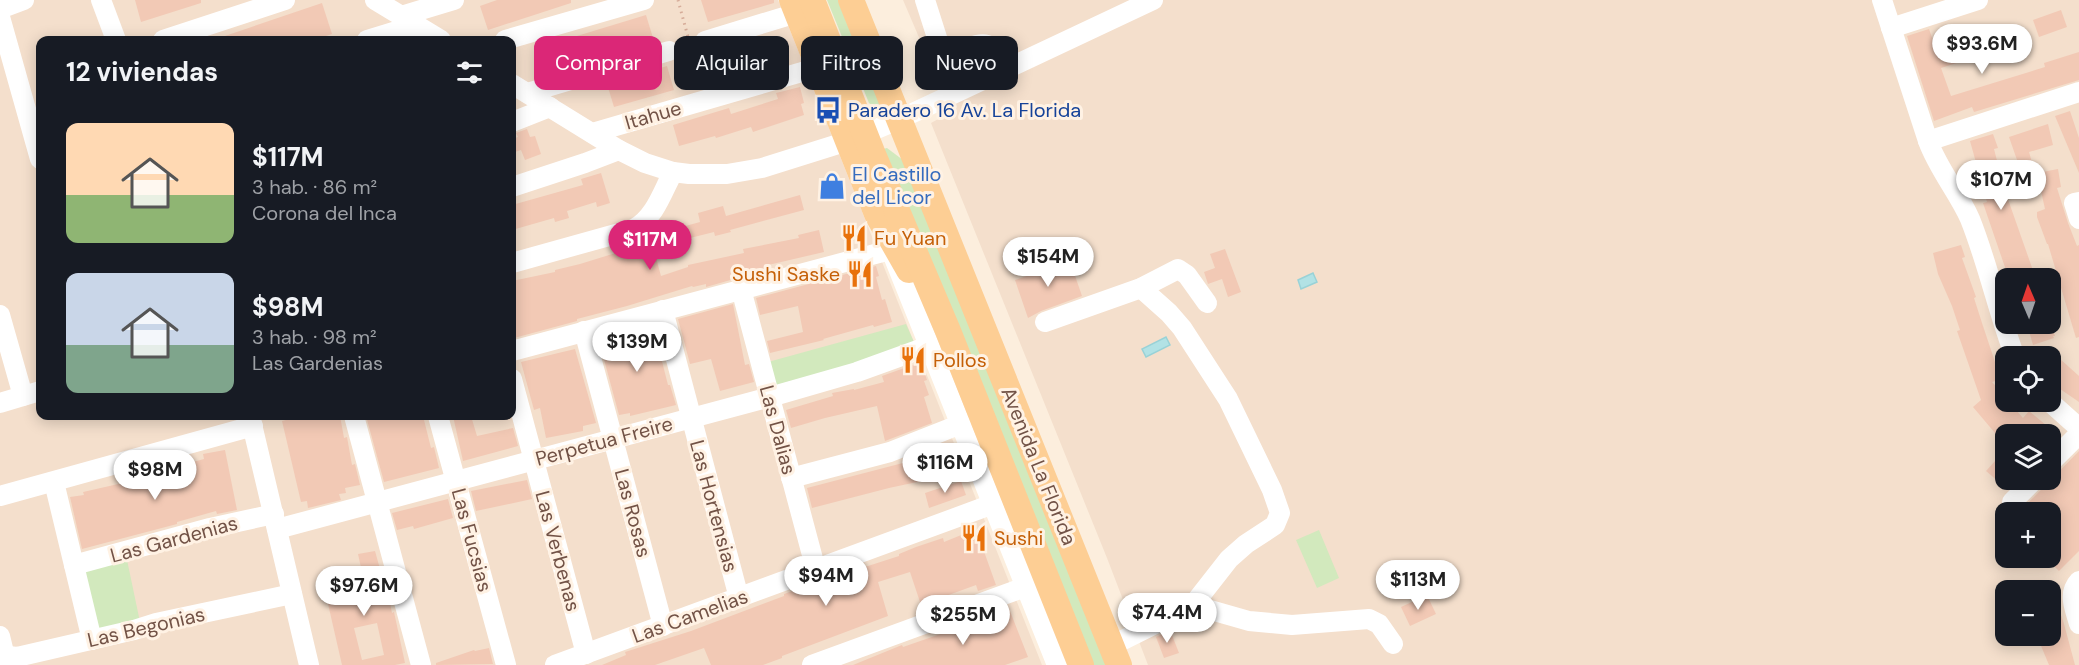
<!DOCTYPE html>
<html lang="es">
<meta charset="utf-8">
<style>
:root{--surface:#171b24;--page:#20242c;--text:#f1f3f6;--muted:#9ea1a6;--accent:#db2777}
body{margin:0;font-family:"DM Sans",sans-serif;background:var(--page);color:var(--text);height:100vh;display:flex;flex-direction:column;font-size:22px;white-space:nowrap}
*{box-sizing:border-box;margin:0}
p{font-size:20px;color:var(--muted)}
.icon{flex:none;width:33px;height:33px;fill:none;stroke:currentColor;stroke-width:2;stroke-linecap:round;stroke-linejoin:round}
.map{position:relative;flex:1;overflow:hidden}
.sheet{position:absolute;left:36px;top:36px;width:480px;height:384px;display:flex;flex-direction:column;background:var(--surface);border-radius:12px;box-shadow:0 3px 15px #0003}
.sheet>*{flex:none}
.banner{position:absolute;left:534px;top:36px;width:570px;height:54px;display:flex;gap:12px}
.needle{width:39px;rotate:358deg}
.fabs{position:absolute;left:1995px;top:268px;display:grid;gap:12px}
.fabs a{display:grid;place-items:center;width:66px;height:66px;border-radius:12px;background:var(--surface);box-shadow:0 3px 15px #0003;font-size:30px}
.price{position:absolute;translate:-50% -51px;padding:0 14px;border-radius:21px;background:#fff;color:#222;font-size:20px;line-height:39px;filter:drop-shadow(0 2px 3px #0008)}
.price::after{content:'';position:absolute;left:50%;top:36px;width:18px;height:14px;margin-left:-9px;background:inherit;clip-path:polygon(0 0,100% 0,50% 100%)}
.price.on{background:var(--accent);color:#fff}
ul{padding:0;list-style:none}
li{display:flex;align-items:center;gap:18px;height:150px;padding:0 30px}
li span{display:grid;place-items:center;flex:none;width:168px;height:120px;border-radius:12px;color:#555}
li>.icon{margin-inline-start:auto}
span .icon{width:72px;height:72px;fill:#fffc;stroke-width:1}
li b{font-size:26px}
h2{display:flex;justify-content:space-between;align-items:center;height:72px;padding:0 30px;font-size:26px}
.chip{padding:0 21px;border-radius:12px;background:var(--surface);box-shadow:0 3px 15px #0003;font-size:21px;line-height:54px}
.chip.on{background:var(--accent);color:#fff}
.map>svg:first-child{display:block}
.residential{fill:#f4dfcc;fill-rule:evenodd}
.green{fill:#d2e9bd}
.water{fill:#b2e2e5;stroke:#99d2d7;stroke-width:1.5}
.building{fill:#f2c9b5;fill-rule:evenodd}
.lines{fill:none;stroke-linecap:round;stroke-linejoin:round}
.path{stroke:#d6ac99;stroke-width:3;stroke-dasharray:1.5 4.5;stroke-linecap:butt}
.minor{stroke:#fff;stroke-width:20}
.major{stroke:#fdce94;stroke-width:26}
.labels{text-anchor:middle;stroke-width:6;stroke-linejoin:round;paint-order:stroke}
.transit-label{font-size:20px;fill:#164399;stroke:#fff2e4;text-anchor:start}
.street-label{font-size:20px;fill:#725246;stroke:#fff2e4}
.shop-label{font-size:20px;fill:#366cbe;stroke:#fff2e4;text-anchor:start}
.food-label{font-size:20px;fill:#c56008;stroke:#fff2e4;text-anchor:start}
</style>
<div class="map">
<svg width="2079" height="665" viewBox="0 0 2079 665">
<rect width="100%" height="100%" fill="#fceedd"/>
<g class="residential">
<path d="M0 0H778L1042 665H0ZM40 40H512V416H40Z"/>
<path d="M903 0H2079V665H1148L1107 558 931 123 951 112ZM2006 279H2050V324H2006ZM2006 357H2050V402H2006ZM2006 435H2050V480H2006ZM2006 513H2050V558H2006ZM2006 591H2050V636H2006Z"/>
</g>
<g class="green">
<polygon points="827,0 846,0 887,108 880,112 869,103"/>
<polygon points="887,148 903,160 1109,665 1088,665 883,149"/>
<polygon points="906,324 914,342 846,366 773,386 768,362"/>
<polygon points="1319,530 1339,578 1317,588 1296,540"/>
<polygon points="126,555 140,622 95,634 80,568"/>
</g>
<g class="water">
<polygon points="1313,273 1317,282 1301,289 1298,280"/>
<polygon points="1166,337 1170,345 1146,357 1142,349"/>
</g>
<g class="building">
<polygon points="135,0 201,0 201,3 141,22"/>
<polygon points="497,0 571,0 571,3 488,30 480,6"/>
<polygon points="701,0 774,0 774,3 708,22"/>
<polygon points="322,3 332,34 314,40 220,40 219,38"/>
<polygon points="2061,10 2067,27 2039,37 2033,20"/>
<polygon points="646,15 653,38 552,69 544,46"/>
<polygon points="1929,29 1937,52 2005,30 2010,46 1941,68 1951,96 2045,67 2044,63 2079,52 2079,80 1974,112 1972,107 1934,121 1907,36"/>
<polygon points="773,36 780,60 725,75 718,51"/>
<polygon points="667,66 674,90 614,107 607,84"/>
<polygon points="800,87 804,103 801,104 804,115 753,132 751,127 716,138 715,136 679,146 673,125 729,108 731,114 778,99 776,93"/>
<polygon points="2070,111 2079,138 2079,173 2055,116"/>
<polygon points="2048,124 2053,145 2029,152 2036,176 2024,180 2009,137"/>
<polygon points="527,129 530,137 535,136 541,154 525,160 521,150 512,153 512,139 518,137 516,133"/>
<polygon points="1993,134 1998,148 1994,149 2004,188 2036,279 2009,279 1983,203 1987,202 1970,141"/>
<polygon points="2058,169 2061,187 2057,188 2068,223 2077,246 2079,245 2079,337 2076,338 2048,244 2047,244 2037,217 2037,212 2045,209 2037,173"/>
<polygon points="601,173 610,203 597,207 596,202 567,211 569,218 555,222 554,218 512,230 512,205 583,185 581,179"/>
<polygon points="800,195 804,210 730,230 731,232 715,236 714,232 690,238 692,244 655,254 661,276 688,267 688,265 744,253 743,249 799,238 798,235 819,230 824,252 764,266 765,269 733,276 734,279 706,287 706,284 693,287 692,286 627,306 577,319 577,321 514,338 512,330 512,281 555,272 555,270 580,264 661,239 660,233 700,222 698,213 723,206 726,216"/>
<polygon points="1961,245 1965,257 1962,258 1976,297 1974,298 1982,323 1995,362 1999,361 2005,378 1992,382 2006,397 2006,402 2009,402 2023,418 2029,411 2058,435 2006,435 2006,446 1973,407 1981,400 1957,331 1960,330 1952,306 1938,274 1933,253"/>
<polygon points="1225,249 1241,292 1228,297 1222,279 1208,284 1204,272 1215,268 1210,254"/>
<polygon points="1070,261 1082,296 1041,311 1028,318 1015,280"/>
<polygon points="876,266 879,276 876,277 882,300 885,299 892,322 874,327 873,325 823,339 824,340 770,353 767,341 803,332 798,306 760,315 756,298"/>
<polygon points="733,304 745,365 749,364 754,382 720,391 711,359 690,364 678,319"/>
<polygon points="2027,324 2051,324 2055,336 2053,336 2054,338 2033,345"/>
<polygon points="653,326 668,385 670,385 676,405 630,416 630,413 619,415 599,341"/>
<polygon points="575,349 596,423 583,426 583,431 546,438 540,408 534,410 521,362"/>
<polygon points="2050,350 2079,376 2079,402 2050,382"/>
<polygon points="921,362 927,380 924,381 929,395 924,397 932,423 885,441 877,406 825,418 791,428 786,410 833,396 832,393 854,389 854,390 884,382 882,376"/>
<polygon points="301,416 340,416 344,438 347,437 352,465 355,464 360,485 345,488 346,493 339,494 341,500 308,508 307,501 301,502 282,421"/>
<polygon points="366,416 423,416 431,448 434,447 439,468 384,482"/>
<polygon points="453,416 471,416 477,436 513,428 518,446 463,461"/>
<polygon points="946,443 951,455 928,465 931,479 889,488 812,508 807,488 922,458 920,453"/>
<polygon points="2006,449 2006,488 1986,471"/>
<polygon points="225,450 237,510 217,514 216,511 177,522 177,524 82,549 70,497 84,495 83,492 149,477 148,474 204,459 203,454"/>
<polygon points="2079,451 2079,551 2059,571 2050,562 2050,513 2035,513 2026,505"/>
<polygon points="527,480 532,499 476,511 471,491"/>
<polygon points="961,481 966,495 929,508 925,493"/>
<polygon points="448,499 453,518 414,529 413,526 397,530 392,513"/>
<polygon points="976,529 996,585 978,591 976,585 921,605 910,572 878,582 888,616 782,656 782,658 763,665 711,665 704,648 655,665 602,665 626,655 625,652 691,631 784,596 784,594 803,587 899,556 899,554 916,547 943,538 944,542"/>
<path d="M375 551 385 587H387L392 613 394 612 405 663 395 665H342L323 582 362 572 358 554ZM377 623 384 655 362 660 354 628Z"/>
<polygon points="2053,590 2064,624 2075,665 2049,665 2039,641 2050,637 2050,591"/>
<polygon points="1427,595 1436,614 1410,626 1401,607"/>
<polygon points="1008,606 1028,657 1005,665 853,665 902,645 903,647 952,630 953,632 965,628 986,619 985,615"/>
<polygon points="1170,630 1179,653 1164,658 1156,637"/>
<polygon points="489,648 493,664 436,665 436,663 474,650 475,651"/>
</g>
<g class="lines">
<g class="path">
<polyline points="678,0 688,37"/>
<polyline points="692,52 701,84"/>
</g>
<g class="minor">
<polyline points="101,0 116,40"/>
<polyline points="375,0 441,40"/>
<path d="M925 0 940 47C956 64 982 29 996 53 999 59 1000 66 1002 72"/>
<path d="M1882 0 1928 141C1938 169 1958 192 1970 219 1988 264 1998 312 2015 357"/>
<polyline points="0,9 24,0"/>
<polyline points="401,16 454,0"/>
<polyline points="0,17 40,159"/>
<polyline points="1891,28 1978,0"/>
<polyline points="163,40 285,0"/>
<polyline points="367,40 416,25"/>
<polyline points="505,40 644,0"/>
<polyline points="705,41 797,13"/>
<polyline points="512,84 619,150 645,163 673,172 689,174 727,174 762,168 848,141 900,119 1153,0"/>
<polyline points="527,93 669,51"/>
<polyline points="512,122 550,107"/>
<polyline points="592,133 819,67"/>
<polyline points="1928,141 2079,92"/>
<polyline points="512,187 585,163 619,150"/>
<polyline points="2079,202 2074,203 2079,219"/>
<polyline points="894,258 1057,665"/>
<path d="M512 263 634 229C655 217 662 193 673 172"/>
<polyline points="741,289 816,570"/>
<polyline points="663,310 739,598"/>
<polyline points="0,315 23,396"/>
<polyline points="1045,322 1141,288 1178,269 1187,275 1207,303"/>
<polyline points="584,331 663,626"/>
<polyline points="512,351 890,250"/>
<polyline points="512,379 586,654"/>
<polyline points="2050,402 2079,428"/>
<polyline points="0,403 40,391"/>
<polyline points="250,416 309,665"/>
<polyline points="354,416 421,665"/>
<polyline points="438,416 506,665"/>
<polyline points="2050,463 2079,434"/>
<polyline points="791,478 890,452 961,424"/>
<polyline points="54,482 92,640"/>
<polyline points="0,496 253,426"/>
<polyline points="2012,502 2034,480"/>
<polyline points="277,529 770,397 857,372 929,346"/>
<polyline points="74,565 210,528 274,514"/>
<path d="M2079 581C2067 594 2075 609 2079 624"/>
<polyline points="1193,605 1249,621 1292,625 1369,619 1379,624 1393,644"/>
<polyline points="0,636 7,665"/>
<polyline points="1111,646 1193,605 1229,559 1246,544 1275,525 1280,513 1272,490 1228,399 1182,328 1169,313 1141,288"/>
<polyline points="0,655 17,657 134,630 156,623 292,594"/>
<polyline points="555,665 993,504"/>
<polyline points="812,665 1025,587"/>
</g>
<g class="major">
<polyline points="792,0 877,214 909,270"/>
<polyline points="812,0 872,152 948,331 1081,665"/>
<polyline points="851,0 1119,665"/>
</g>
</g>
<defs>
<symbol id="bus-bare" viewBox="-9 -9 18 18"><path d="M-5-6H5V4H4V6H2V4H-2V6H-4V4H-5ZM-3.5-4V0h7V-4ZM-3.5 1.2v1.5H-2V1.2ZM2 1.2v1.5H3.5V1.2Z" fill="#1a4fb4" stroke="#fff2e4" stroke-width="2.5" paint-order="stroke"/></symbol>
<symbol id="shop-bare" viewBox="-9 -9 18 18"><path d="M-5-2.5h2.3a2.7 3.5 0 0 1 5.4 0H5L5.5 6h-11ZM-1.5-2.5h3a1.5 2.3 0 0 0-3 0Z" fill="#3f7fe0" stroke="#fff2e4" stroke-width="2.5" paint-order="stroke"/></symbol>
<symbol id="restaurant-bare" viewBox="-9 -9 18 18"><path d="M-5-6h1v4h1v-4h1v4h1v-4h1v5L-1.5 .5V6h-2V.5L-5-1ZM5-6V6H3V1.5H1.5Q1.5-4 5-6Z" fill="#e8710a" stroke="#fff2e4" stroke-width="2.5" paint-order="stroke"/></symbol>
</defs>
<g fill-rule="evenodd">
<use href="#bus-bare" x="809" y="91" width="38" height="38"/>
<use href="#shop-bare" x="813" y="167" width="38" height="38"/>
<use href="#restaurant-bare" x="835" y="219" width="38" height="38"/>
<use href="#restaurant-bare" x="841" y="255" width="38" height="38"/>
<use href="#restaurant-bare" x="894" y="341" width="38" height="38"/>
<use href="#restaurant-bare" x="955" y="519" width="38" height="38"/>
</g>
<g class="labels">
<g class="transit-label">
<text x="848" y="117">Paradero 16 Av. La Florida</text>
</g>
<g class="street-label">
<text transform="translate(653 115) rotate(-16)" y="7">Itahue</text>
<text transform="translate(778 430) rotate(75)" y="7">Las Dalias</text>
<text transform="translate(604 441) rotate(-15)" y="7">Perpetua Freire</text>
<text transform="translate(1039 466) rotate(68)" y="7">Avenida La Florida</text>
<text transform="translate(714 506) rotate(75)" y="7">Las Hortensias</text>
<text transform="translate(633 513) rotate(75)" y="7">Las Rosas</text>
<text transform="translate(174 539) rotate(-15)" y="7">Las Gardenias</text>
<text transform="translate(472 540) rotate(75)" y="7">Las Fucsias</text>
<text transform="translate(558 551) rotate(75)" y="7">Las Verbenas</text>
<text transform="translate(690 616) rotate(-20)" y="7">Las Camelias</text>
<text transform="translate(146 627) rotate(-13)" y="7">Las Begonias</text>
</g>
<g class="shop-label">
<text x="852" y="181">El Castillo<tspan x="852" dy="23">del Licor</tspan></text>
</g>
<g class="food-label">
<text x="874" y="245">Fu Yuan</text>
<text x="840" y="281" text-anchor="end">Sushi Saske</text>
<text x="933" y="367">Pollos</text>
<text x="994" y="545">Sushi</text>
</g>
</g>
</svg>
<div class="fabs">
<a><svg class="needle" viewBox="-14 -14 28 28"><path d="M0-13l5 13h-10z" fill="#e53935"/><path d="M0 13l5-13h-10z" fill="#9ea1a6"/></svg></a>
<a><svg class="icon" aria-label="locate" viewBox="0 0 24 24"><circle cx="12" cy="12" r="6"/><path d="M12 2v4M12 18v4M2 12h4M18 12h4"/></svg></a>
<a><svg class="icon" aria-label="layers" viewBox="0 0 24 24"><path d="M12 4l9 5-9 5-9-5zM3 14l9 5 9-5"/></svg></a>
<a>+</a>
<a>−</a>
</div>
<b class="price" style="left:1982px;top:75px">$93.6M</b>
<b class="price" style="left:2001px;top:211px">$107M</b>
<b class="price on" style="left:650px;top:271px">$117M</b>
<b class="price" style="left:1048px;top:288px">$154M</b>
<b class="price" style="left:637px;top:373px">$139M</b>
<b class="price" style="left:945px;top:494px">$116M</b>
<b class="price" style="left:155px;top:501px">$98M</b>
<b class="price" style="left:826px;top:607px">$94M</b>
<b class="price" style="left:1418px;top:611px">$113M</b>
<b class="price" style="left:364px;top:617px">$97.6M</b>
<b class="price" style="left:1167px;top:644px">$74.4M</b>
<b class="price" style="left:963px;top:646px">$255M</b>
<div class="banner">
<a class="chip on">Comprar</a>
<a class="chip">Alquilar</a>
<a class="chip">Filtros</a>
<a class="chip">Nuevo</a>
</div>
<section class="sheet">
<h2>12 viviendas<svg class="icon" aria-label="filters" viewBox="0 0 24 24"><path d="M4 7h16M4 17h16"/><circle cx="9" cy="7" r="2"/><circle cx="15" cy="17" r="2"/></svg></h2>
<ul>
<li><span style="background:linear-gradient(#ffd9b3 60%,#8fb573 0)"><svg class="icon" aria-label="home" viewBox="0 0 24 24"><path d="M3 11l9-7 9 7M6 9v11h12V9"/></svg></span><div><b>$117M</b><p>3 hab. · 86 m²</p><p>Corona del Inca</p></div></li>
<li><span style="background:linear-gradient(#c9d6e8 60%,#7fa58c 0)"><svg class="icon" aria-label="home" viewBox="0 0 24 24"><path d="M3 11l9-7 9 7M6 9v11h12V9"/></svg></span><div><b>$98M</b><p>3 hab. · 98 m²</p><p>Las Gardenias</p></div></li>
</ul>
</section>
</div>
